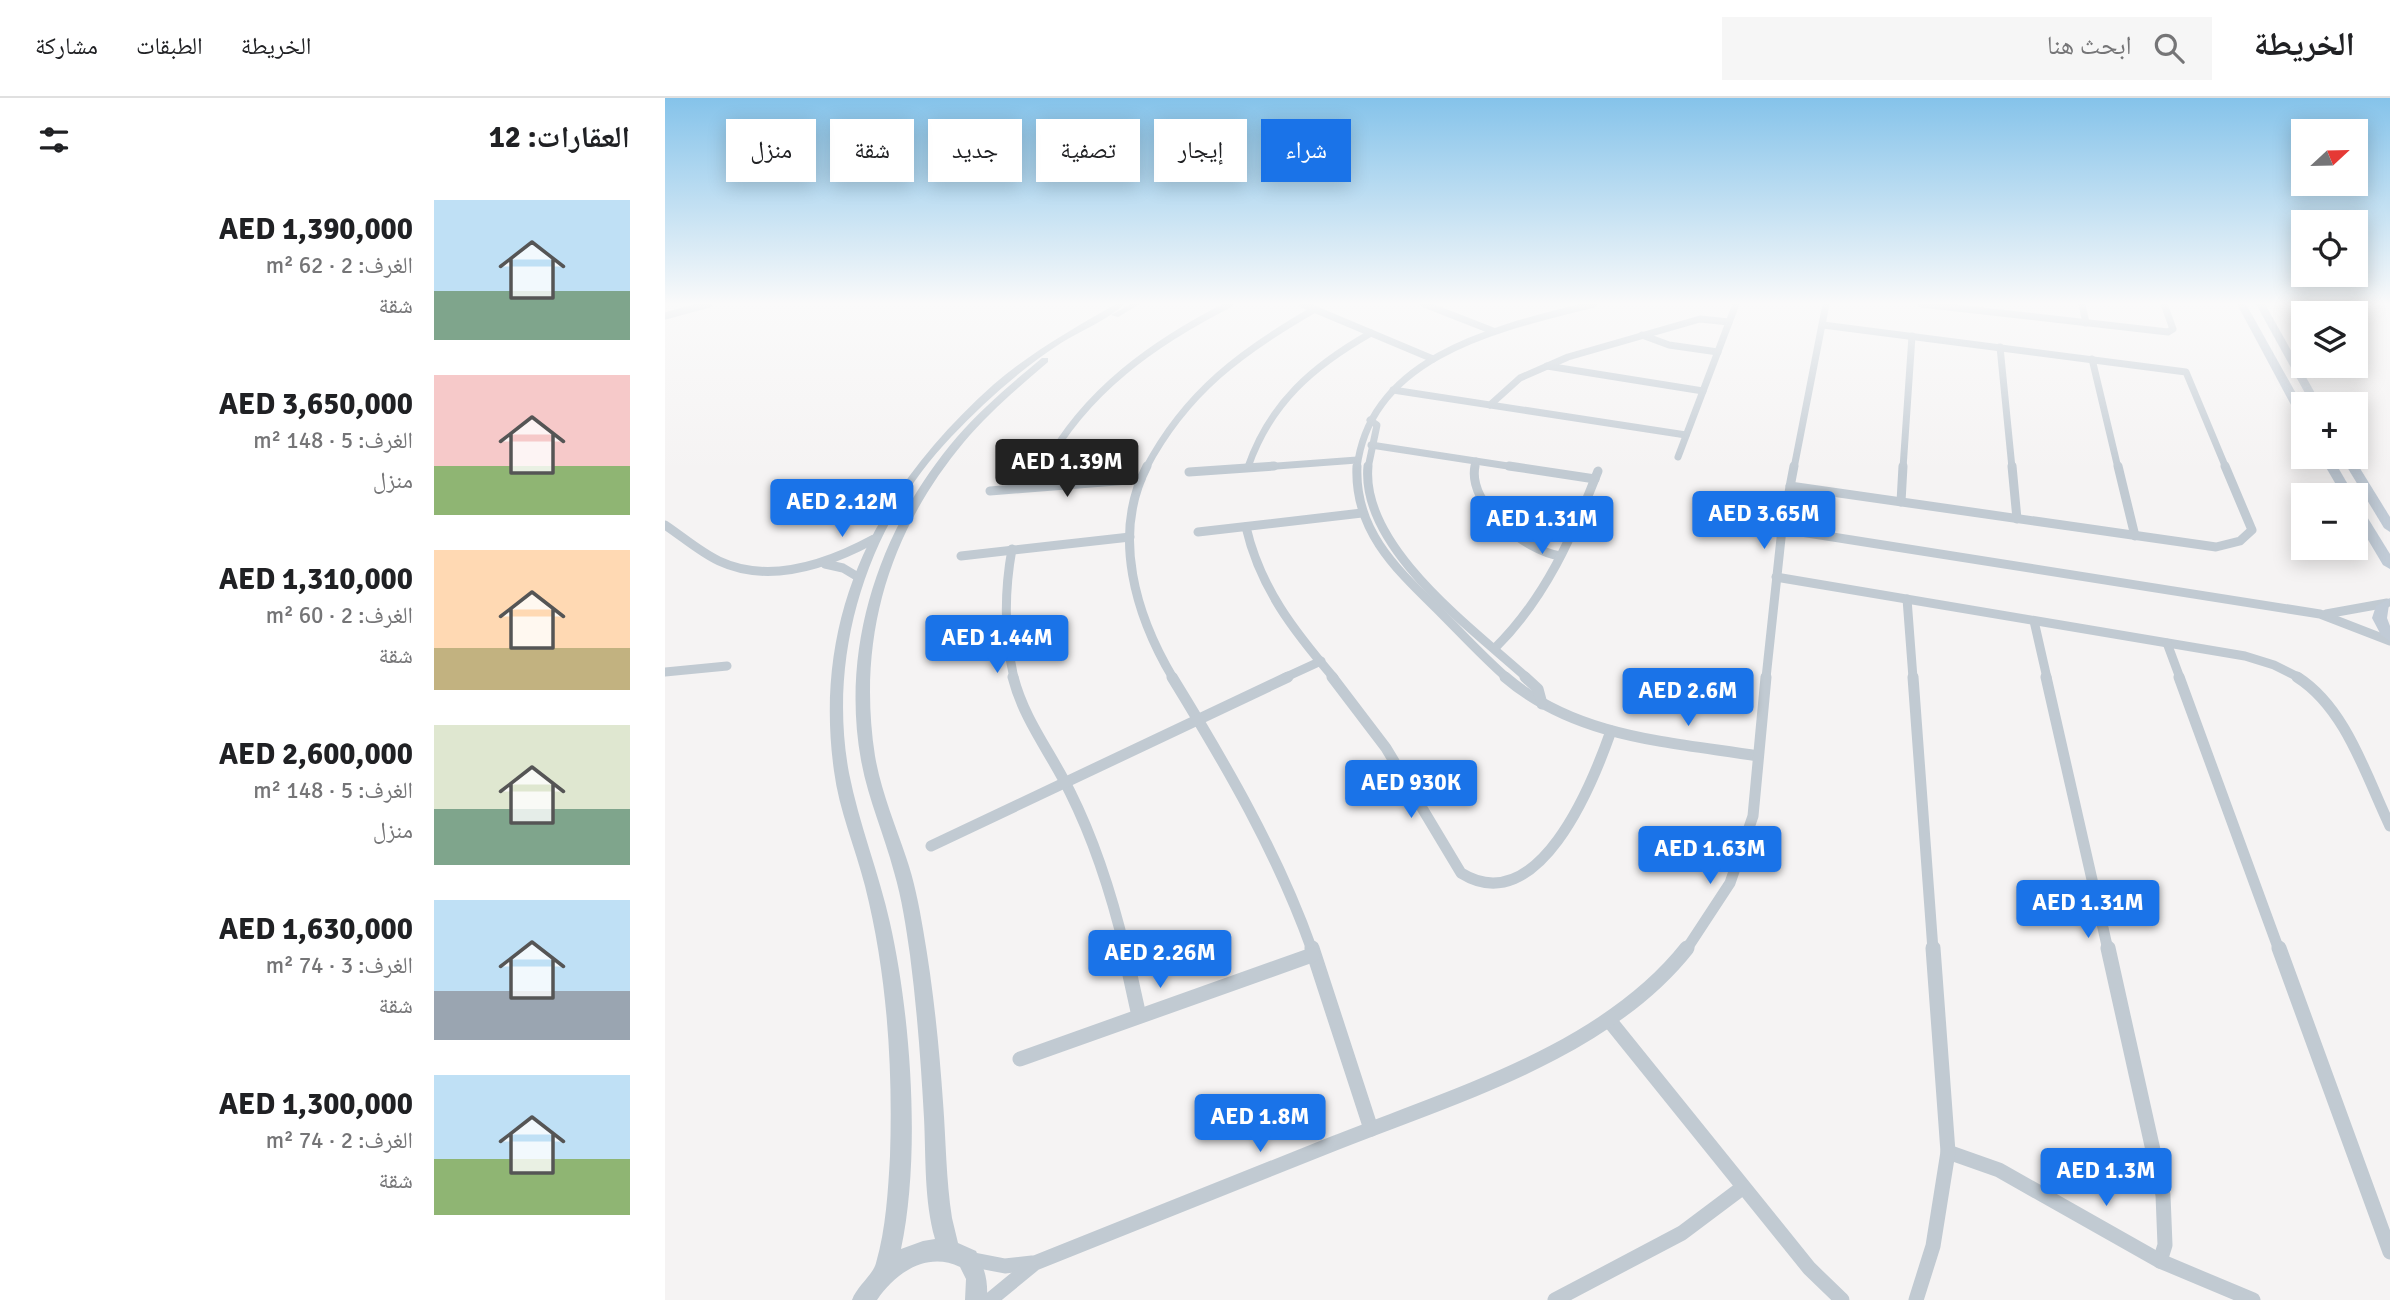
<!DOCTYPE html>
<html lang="ar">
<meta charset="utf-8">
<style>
:root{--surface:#fff;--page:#f6f6f6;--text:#202124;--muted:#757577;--line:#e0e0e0;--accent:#1a73e8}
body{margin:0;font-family:Signika,"Noto Naskh Arabic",sans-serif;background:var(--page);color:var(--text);direction:rtl;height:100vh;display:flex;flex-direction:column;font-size:26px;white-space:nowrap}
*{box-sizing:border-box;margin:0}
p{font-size:23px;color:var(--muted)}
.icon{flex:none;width:38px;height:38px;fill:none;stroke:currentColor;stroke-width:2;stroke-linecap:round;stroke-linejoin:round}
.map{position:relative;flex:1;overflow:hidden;direction:ltr}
.panel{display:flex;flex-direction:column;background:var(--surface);width:665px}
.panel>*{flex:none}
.banner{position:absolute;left:21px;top:21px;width:665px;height:63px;direction:rtl;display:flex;gap:14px}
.needle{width:46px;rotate:68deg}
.controls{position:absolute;left:1626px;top:21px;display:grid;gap:14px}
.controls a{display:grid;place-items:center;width:77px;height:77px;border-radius:0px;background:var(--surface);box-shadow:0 4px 18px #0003;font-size:35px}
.price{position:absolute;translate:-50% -60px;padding:0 16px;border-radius:7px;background:var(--accent);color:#fff;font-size:23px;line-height:46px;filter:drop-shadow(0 2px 4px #0008)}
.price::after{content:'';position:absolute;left:50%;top:42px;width:21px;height:16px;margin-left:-10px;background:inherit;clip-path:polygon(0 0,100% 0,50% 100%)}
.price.on{background:#222;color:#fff}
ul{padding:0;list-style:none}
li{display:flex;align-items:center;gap:21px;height:175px;padding:0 35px}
li span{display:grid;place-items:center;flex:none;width:196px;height:140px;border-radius:0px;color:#555}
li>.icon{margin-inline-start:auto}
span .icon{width:84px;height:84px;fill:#fffc;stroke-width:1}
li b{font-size:30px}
h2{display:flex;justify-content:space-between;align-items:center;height:84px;padding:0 35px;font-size:30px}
.tag{padding:0 24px;border-radius:0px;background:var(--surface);box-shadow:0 4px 18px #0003;font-size:24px;line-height:63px}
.tag.on{background:var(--accent);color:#fff}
header{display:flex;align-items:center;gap:42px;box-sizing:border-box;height:98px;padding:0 35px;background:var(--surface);border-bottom:2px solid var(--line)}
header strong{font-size:33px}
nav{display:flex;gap:38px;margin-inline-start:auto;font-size:24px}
.search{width:490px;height:63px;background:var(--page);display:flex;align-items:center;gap:18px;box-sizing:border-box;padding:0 24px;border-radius:0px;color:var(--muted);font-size:26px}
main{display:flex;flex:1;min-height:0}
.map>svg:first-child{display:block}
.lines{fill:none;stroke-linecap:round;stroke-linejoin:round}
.minor-far3{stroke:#c1cad2;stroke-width:7}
.minor-far2{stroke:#c1cad2;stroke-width:9}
.minor-far1{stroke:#c1cad2;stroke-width:11}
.minor{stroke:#c1cad2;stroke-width:15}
.tertiary{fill:#c1cad2;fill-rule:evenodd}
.secondary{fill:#c1cbd6;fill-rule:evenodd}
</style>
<header>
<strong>الخريطة</strong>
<div class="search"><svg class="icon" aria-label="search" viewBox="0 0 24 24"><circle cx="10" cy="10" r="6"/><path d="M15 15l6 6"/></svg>ابحث هنا</div>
<nav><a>الخريطة</a><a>الطبقات</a><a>مشاركة</a></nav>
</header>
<main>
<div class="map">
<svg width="1725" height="1202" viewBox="0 0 1725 1202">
<rect width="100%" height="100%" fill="#f5f3f3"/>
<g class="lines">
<g class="minor-far3">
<polyline points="637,206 768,261"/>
<polyline points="759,206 828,233"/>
<polyline points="1256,206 1503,234 1508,231 1499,206"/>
<polyline points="1417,206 1421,225"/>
<polyline points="0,218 44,206"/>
<polyline points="1158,227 1521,274 1561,370"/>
<polyline points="977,237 1004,247 1053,254"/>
<polyline points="1335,249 1347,370"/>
<polyline points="1427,261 1453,370"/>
<polyline points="882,268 1038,293"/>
<polyline points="728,292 1021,337"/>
<polyline points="825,307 855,280 903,259 1035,221 1064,224"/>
<polyline points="706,347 856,370"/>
<polyline points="1013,359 1071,206"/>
<path d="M583 369C605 305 648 268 706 235"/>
<path d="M379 370C420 293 490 244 565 206"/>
<path d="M481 370C521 294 577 253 650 211"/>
<polyline points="584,370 692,362"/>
<path d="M692 370C705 256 838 229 929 206"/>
<polyline points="703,370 712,327 705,322"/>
<polyline points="810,370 811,363"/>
<polyline points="1129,370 1161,206"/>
<polyline points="1238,370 1247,238"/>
</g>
<g class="minor-far2">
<path d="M482 368C446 437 471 518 508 580"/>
<path d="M692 368C689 432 731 471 773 512 796 535 818 559 842 580"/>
<path d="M703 368C695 449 808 531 862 580"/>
<path d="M810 368C802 407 861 453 895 458"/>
<polyline points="844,368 930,381"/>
<polyline points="1347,368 1352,421"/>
<polyline points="1453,368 1470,438"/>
<polyline points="524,374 609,368"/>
<polyline points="1125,388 1551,449 1575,443 1587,432 1560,368"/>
<polyline points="369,389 380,368"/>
<polyline points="325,393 476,381"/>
<polyline points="1236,404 1238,368"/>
<path d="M0 427C18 439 35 454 54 463 105 487 163 466 209 441"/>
<path d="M581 429C595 490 629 533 669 580"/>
<polyline points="1117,431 1655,516 1725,543"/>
<polyline points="533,434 697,415"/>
<path d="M347 451C339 495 339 537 349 580"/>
<polyline points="296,458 465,439"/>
<polyline points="160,466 178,470 193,479"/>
<polyline points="1111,479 1580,558 1609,567 1635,580"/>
<polyline points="1242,501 1248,580"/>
<polyline points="1661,516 1722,505"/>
<polyline points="1369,523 1382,580"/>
<polyline points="1502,545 1515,580"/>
<path d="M830 550C880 501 908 437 933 373"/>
<polyline points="0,574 62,568"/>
<polyline points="619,580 656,563"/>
<polyline points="1101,580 1117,431 1129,368"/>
</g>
<g class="minor-far1">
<path d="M348 579C359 622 386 655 405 694 430 744 447 798 460 852"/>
<path d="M507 579C561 667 612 754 647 852"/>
<path d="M667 579 721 650 796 775C873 823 927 687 946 633"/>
<path d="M840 579C911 640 1005 644 1093 658"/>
<polyline points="860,579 873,591 877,606"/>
<polyline points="1248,579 1268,852"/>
<polyline points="1381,579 1443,852"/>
<polyline points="1514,579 1614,852"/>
<path d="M1632 579C1681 610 1701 678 1725 728"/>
<polyline points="266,748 623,579"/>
<polyline points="1021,852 1065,785 1088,718 1101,579"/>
</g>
<g class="minor">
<polyline points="459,850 474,918"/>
<polyline points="647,850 706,1031"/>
<polyline points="1443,850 1498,1097 1500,1147 1495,1163"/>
<polyline points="1614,850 1725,1154"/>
<polyline points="944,922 1144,1170 1177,1202"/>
<polyline points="355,961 647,857"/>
<polyline points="1283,1054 1334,1072 1495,1163 1588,1202"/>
<polyline points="304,1161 340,1168 367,1165"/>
<path d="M325 1202 370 1165C470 1125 570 1085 670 1045 788 998 940 954 1022 850"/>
<polyline points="890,1202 1017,1135 1077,1090"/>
<polyline points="1251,1202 1268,1148 1283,1054 1268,850"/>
</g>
<g class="tertiary">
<path d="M451 206H460C442 222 417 232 396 245 356 271 319 304 286 339 202 427 162 556 184 675 194 726 214 775 225 825 246 918 256 1058 236 1151L258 1143 270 1141C259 1102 261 1060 259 1020 256 966 252 911 245 857 241 829 237 801 229 774 219 736 203 701 196 662 175 546 216 428 292 339 317 310 347 285 377 260H383V264C354 289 324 314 299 344 223 435 192 541 210 658 216 693 230 726 241 759 249 782 254 807 258 831 268 888 274 946 278 1004 281 1043 281 1081 287 1120L293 1145 311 1153C320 1172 323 1181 322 1202H300L301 1181 295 1169C262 1153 230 1175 212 1202H187C192 1188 208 1177 211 1165 221 1130 223 1093 225 1058 228 968 222 875 200 788 190 749 174 712 169 673 147 515 213 390 328 287 365 255 409 230 451 206Z"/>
<polygon points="466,206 475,206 453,219 446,217"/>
</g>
<g class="secondary">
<polygon points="1572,206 1581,206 1638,308 1638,321 1632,318"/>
<polygon points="1591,206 1600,206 1656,306 1646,306"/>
<polygon points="1655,359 1667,359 1689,397 1677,397"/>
<polygon points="1676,359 1688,359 1725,419 1725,434 1719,430"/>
<polygon points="1690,405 1696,409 1725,456 1725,471 1718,467 1690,420"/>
<polygon points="1725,500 1722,520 1725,528 1725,543 1716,537 1707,520 1711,508"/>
</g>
</g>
<linearGradient id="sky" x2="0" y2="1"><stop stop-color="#85c3ea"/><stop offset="0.55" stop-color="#fafafa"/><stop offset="1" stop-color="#fafafa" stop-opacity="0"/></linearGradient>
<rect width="1725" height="374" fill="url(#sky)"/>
</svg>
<div class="controls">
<a><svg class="needle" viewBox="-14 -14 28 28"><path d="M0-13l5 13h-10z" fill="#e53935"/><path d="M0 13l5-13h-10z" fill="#757577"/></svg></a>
<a><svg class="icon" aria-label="locate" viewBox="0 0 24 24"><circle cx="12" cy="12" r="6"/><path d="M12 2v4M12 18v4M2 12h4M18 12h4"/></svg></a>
<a><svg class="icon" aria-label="layers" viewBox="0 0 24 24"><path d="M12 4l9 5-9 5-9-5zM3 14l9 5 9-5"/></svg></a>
<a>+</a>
<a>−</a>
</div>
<b class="price on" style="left:402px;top:401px">AED 1.39M</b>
<b class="price" style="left:177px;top:441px">AED 2.12M</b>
<b class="price" style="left:1099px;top:453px">AED 3.65M</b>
<b class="price" style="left:877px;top:458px">AED 1.31M</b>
<b class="price" style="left:332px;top:577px">AED 1.44M</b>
<b class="price" style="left:1023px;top:630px">AED 2.6M</b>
<b class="price" style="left:746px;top:722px">AED 930K</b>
<b class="price" style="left:1045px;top:788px">AED 1.63M</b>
<b class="price" style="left:1423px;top:842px">AED 1.31M</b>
<b class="price" style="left:495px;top:892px">AED 2.26M</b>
<b class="price" style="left:595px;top:1056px">AED 1.8M</b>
<b class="price" style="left:1441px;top:1110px">AED 1.3M</b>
<div class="banner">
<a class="tag on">شراء</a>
<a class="tag">إيجار</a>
<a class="tag">تصفية</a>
<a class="tag">جديد</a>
<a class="tag">شقة</a>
<a class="tag">منزل</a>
</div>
</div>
<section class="panel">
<h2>العقارات: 12<svg class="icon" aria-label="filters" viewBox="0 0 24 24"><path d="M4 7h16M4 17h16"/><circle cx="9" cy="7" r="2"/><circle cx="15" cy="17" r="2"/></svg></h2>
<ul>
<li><span style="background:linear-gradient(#bfe0f5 65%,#7fa58c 0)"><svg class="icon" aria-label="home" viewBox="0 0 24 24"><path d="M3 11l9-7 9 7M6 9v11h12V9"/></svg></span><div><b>AED 1,390,000</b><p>الغرف: 2 · 62 m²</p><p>شقة</p></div></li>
<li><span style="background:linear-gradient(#f6c9c9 65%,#8fb573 0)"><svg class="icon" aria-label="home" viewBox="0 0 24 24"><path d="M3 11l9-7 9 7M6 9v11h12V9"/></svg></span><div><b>AED 3,650,000</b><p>الغرف: 5 · 148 m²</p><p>منزل</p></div></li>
<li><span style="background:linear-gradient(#ffd9b3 70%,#c2b280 0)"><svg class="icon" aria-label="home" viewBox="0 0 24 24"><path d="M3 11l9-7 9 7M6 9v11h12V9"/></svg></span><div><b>AED 1,310,000</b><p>الغرف: 2 · 60 m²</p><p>شقة</p></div></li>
<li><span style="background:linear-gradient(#dfe7d0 60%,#7fa58c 0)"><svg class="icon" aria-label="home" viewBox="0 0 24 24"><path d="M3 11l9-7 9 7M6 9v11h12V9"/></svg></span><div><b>AED 2,600,000</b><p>الغرف: 5 · 148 m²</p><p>منزل</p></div></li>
<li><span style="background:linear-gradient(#bfe0f5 65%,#9aa5b1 0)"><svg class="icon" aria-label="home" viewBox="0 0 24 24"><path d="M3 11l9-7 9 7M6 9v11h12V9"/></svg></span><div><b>AED 1,630,000</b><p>الغرف: 3 · 74 m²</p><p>شقة</p></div></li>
<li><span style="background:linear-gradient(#bfe0f5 60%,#8fb573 0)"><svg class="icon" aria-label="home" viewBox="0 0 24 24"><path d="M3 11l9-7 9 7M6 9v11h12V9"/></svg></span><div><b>AED 1,300,000</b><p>الغرف: 2 · 74 m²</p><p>شقة</p></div></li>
</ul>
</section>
</main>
